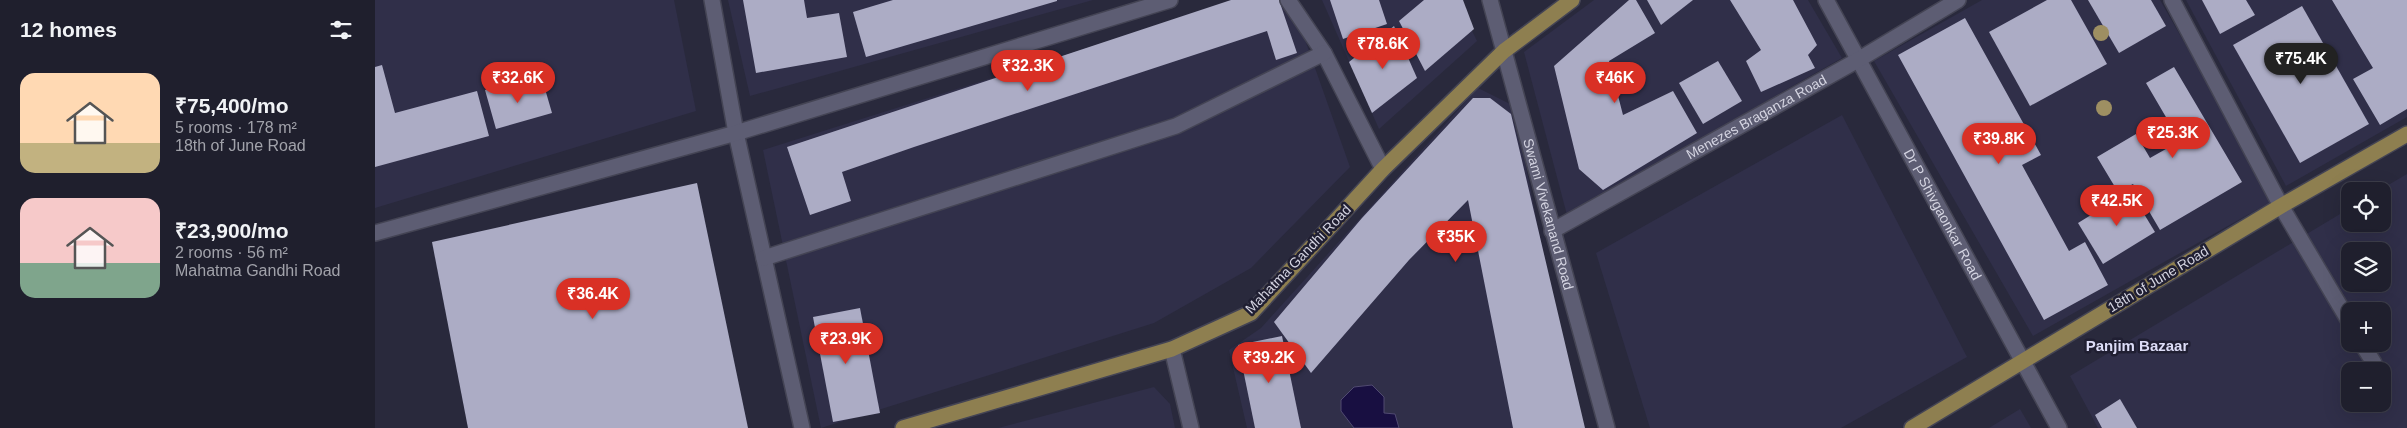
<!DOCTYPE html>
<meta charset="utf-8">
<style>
:root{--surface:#1f1f2d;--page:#272735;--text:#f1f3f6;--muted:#a1a2aa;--line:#3c3d49;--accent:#d93025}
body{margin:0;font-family:Arial,sans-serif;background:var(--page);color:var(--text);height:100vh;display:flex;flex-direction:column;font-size:19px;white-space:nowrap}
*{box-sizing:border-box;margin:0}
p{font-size:16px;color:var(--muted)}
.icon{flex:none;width:28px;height:28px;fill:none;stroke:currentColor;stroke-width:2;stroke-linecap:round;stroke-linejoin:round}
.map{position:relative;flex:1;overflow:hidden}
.side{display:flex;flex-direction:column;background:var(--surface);width:375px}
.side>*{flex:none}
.controls{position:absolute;left:1966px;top:182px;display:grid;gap:10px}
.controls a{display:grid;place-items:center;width:50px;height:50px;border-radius:10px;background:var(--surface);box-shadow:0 5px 20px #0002,0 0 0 1px var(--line);font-size:25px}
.price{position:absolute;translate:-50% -42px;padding:0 11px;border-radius:18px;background:var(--accent);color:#fff;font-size:16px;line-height:32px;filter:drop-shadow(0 1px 2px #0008)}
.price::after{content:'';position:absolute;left:50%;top:30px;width:15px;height:11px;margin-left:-8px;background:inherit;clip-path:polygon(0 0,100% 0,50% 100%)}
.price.on{background:#222;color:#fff}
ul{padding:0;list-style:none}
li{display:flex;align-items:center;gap:15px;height:125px;padding:0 20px}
li span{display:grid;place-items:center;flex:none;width:140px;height:100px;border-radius:15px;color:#555}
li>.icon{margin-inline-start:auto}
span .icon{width:60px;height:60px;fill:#fffc;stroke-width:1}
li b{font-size:21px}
h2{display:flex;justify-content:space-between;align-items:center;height:60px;padding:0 20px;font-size:21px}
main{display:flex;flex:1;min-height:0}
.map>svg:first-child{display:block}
.built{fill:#302f49;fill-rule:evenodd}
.water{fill:#180f41;stroke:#504a71}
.building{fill:#acacc5}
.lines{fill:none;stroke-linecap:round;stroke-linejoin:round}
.minor-casing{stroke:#444454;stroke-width:18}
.major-casing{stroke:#444454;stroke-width:18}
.minor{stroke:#5d5d73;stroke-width:15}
.major{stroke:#8e7f50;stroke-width:15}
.tree{fill:#9e8f62}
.labels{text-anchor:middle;stroke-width:5;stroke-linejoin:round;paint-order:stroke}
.street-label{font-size:14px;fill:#d4d4e1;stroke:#201f32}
.neighbourhood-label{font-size:15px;font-weight:bold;fill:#ddddf7;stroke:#201f32}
</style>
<main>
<section class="side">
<h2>12 homes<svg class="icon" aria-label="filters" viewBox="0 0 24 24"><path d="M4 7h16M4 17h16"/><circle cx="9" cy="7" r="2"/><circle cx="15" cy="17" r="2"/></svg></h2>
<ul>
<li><span style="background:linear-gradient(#ffd9b3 70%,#c2b280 0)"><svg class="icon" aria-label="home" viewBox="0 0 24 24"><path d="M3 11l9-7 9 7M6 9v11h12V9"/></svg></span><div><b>₹75,400/mo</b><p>5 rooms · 178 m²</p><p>18th of June Road</p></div></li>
<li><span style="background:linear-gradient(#f6c9c9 65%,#7fa58c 0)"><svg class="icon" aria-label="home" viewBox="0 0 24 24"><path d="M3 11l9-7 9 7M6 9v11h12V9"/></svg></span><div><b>₹23,900/mo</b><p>2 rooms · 56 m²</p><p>Mahatma Gandhi Road</p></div></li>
</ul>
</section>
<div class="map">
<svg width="2032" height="428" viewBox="0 0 2032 428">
<rect width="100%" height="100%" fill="#29293c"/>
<g class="built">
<polygon points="0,0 299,0 321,111 0,208"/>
<polygon points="353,0 718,0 375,96"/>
<polygon points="865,0 916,0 975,167 876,268 779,323 446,428 388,150"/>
<polygon points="947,0 1082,0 1102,41 1004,129"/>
<polygon points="1219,0 1433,0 1467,58 1192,215 1149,52"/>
<polygon points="1607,0 1785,0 1899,200 1658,336 1499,61"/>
<polygon points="1811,0 2032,0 2032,117 1911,186"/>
<polygon points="1103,88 1139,106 1184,333 1209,428 872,428 854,350 886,328"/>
<polygon points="1467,115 1592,357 1466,428 1275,428 1221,253"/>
<path d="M2032 174V428H1723L1695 376 1975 208V224H2008V191H2003ZM1975 251H2008V284H1975ZM1975 311H2008V344H1975ZM1975 371H2008V404H1975Z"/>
<polygon points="779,387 795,404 800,428 623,428"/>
<polygon points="1645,409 1656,428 1614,428"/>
</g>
<polygon class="water" points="997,385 1009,397 1009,413 1020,414 1024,428 979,428 966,411 966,400 979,387"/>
<g class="building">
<polygon points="368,0 429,0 432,18 464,13 472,57 381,73"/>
<polygon points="518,0 682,0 682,1 491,57 478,12"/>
<polygon points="856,0 904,0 922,53 901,60 892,31 539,147 467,172 476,201 435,215 412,147"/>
<polygon points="955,0 1004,0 1012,24 968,39"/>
<polygon points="1049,0 1088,0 1099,29 1050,71 1024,21"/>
<polygon points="1254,0 1261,0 1280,33 1234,61 1248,115 1298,91 1322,133 1228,190 1204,169 1179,66"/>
<polygon points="1272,0 1318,0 1286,25"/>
<polygon points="1355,0 1418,0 1442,45 1433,55 1440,68 1386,92 1371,61 1386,50"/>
<polygon points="1672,0 1696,0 1732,64 1655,106 1614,32"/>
<polygon points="1713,0 1776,0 1791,26 1744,53"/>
<polygon points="1827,0 1871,0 1880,15 1845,34"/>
<polygon points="1957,0 2032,0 2032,109 2005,125 1978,79 1998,68"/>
<polygon points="1927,6 1994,124 1925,163 1858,45"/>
<polygon points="1590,18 1666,155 1647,165 1694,251 1710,242 1733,285 1669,320 1523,55"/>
<polygon points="1019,26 1042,78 997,113 974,62"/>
<polygon points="1343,61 1367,101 1328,124 1304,83"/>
<polygon points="7,65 20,113 102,91 114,136 0,167 0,67"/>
<polygon points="1799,67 1867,182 1785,230 1758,184 1743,192 1722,157 1761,134 1775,158 1805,141 1771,83"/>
<polygon points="168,82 177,113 121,129 110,90 126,85 128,93"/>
<polygon points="1098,98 1115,98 1136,114 1210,428 1138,428 1093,200 1034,260 936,373 899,322 987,218"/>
<polygon points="322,183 373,428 93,428 57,242"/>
<polygon points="1755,191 1780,232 1728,264 1703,223"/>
<polygon points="485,308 505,413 458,422 438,317"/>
<polygon points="907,336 926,428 880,428 863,345"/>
<polygon points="1745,399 1762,428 1727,428 1720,415"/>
</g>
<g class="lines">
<defs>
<g id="minor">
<polyline points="337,0 361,133 427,428"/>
<polyline points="913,0 949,53 1008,169"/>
<path id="s1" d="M1115 0 1232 428"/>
<path id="s2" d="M1451 0 1684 428"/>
<polyline points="1797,0 1906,206 1975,323"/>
<path id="s3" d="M1177 231 1483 60 1583 0"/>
<polyline points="0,233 361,133 795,0"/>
<polyline points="389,258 801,126 949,53"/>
<polyline points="1987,344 1999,363"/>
<polyline points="797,349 816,428"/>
</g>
<g id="major">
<polyline points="528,428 797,349 876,313 1008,169 1129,51 1197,0"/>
<polyline points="1537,428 1906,206 2032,134"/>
</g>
</defs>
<use href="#minor" class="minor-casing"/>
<use href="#major" class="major-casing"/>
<use href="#minor" class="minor"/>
<use href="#major" class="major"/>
</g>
<g class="tree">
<circle cx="1726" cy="33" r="8"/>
<circle cx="1729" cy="108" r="8"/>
</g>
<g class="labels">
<g class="street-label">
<text dy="5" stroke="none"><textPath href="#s3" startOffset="234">Menezes Braganza Road</textPath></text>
<text dy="5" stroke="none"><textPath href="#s1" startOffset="222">Swami Vivekanand Road</textPath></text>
<text dy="5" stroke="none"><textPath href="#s2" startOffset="244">Dr P Shivgaonkar Road</textPath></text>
<text transform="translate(923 259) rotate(-46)" y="5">Mahatma Gandhi Road</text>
<text transform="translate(1783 279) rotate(-31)" y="5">18th of June Road</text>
</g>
<g class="neighbourhood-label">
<text x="1762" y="351">Panjim Bazaar</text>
</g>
</g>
</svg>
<div class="controls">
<a><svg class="icon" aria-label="locate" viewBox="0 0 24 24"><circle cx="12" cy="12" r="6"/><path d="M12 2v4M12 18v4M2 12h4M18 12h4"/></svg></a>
<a><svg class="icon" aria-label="layers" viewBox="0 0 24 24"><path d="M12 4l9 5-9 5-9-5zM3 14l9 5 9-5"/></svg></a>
<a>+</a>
<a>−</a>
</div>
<b class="price" style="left:1008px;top:70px">₹78.6K</b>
<b class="price on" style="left:1926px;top:85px">₹75.4K</b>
<b class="price" style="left:653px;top:92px">₹32.3K</b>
<b class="price" style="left:143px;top:104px">₹32.6K</b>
<b class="price" style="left:1240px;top:104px">₹46K</b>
<b class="price" style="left:1798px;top:159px">₹25.3K</b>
<b class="price" style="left:1624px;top:165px">₹39.8K</b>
<b class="price" style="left:1742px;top:227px">₹42.5K</b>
<b class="price" style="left:1081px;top:263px">₹35K</b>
<b class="price" style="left:218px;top:320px">₹36.4K</b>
<b class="price" style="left:471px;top:365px">₹23.9K</b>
<b class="price" style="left:894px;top:384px">₹39.2K</b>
</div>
</main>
